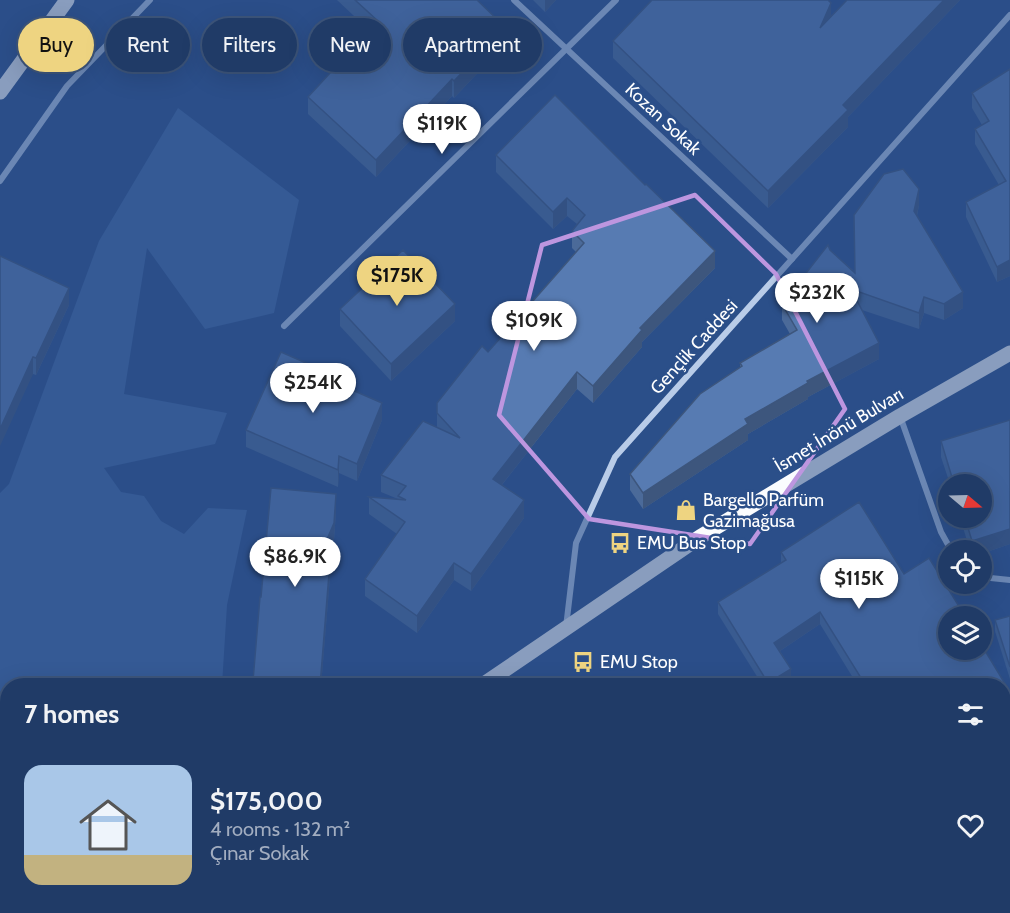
<!DOCTYPE html>
<meta charset="utf-8">
<style>
:root{--surface:#203b67;--page:#2d4670;--text:#f1f3f6;--muted:#a2adc0;--line:#3d557b;--accent:#eed481}
body{margin:0;font-family:Cabin,sans-serif;background:var(--page);color:var(--text);height:100vh;display:flex;flex-direction:column;font-size:22px;white-space:nowrap}
*{box-sizing:border-box;margin:0}
p{font-size:20px;color:var(--muted)}
.icon{flex:none;width:33px;height:33px;fill:none;stroke:currentColor;stroke-width:2;stroke-linecap:round;stroke-linejoin:round}
.map{position:relative;flex:1;overflow:hidden}
.side{position:absolute;left:0px;top:678px;width:1011px;height:236px;display:flex;flex-direction:column;background:var(--surface);border-radius:24px 24px 0 0;box-shadow:0 6px 24px #0002,0 0 0 2px var(--line)}
.side>*{flex:none}
.guide{position:absolute;left:18px;top:18px;width:600px;height:54px;display:flex;gap:12px}
.needle{width:39px;rotate:109deg}
.controls{position:absolute;left:938px;top:474px;display:grid;gap:12px}
.controls a{display:grid;place-items:center;width:54px;height:54px;border-radius:50%;background:var(--surface);box-shadow:0 6px 24px #0002,0 0 0 2px var(--line);font-size:30px}
.price{position:absolute;translate:-50% -51px;padding:0 14px;border-radius:21px;background:#fff;color:#222;font-size:20px;line-height:39px;filter:drop-shadow(0 2px 3px #0008)}
.price::after{content:'';position:absolute;left:50%;top:36px;width:18px;height:14px;margin-left:-9px;background:inherit;clip-path:polygon(0 0,100% 0,50% 100%)}
.price.current{background:var(--accent);color:#111}
ul{padding:0;list-style:none}
li{display:flex;align-items:center;gap:18px;height:150px;padding:0 24px}
li span{display:grid;place-items:center;flex:none;width:168px;height:120px;border-radius:18px;color:#555}
li>.icon{margin-inline-start:auto}
span .icon{width:72px;height:72px;fill:#fffc;stroke-width:1}
li b{font-size:26px}
h2{display:flex;justify-content:space-between;align-items:center;height:72px;padding:0 24px;font-size:26px}
.pill{padding:0 21px;border-radius:27px;background:var(--surface);box-shadow:0 6px 24px #0002,0 0 0 2px var(--line);font-size:21px;line-height:54px}
.pill.current{background:var(--accent);color:#111}
.map>svg:first-child{display:block}
.green{fill:#4068a5}
.lines{fill:none;stroke-linecap:round;stroke-linejoin:round}
.street{stroke:#b9cce8;stroke-width:6}
.primary{stroke:#fafcfe;stroke-width:15}
.wall{fill:#4b6a99}
.shaded-wall{fill:#3d567d}
.building{fill:#577bb2;stroke:#3d567d;stroke-width:1.5}
.marked{fill:none;stroke:#bd96df;stroke-width:4.5;stroke-linejoin:round}
.labels{text-anchor:middle;stroke-width:5;stroke-linejoin:round;paint-order:stroke}
.street-label{font-size:18px;fill:#fff;stroke:#2b4f89}
.poi-label{font-size:18px;fill:#fff;stroke:#2b4f89;text-anchor:start}
</style>
<div class="map">
<svg width="1010" height="913" viewBox="0 0 1010 913">
<rect width="100%" height="100%" fill="#2b4f89"/>
<g class="green">
<polygon points="178,108 299,200 274,313 205,329 147,248 124,394 227,413 215,444 104,468 121,492 144,496 161,521 184,534 208,508 247,510 227,605 222,685 8,686 7,724 0,725 0,493 9,484 99,241"/>
<polygon points="212,906 462,906 467,913 197,913"/>
<polygon points="769,906 794,906 802,913 772,913"/>
</g>
<g class="lines">
<g class="street">
<polyline points="514,0 792,259"/>
<polyline points="0,181 67,86 150,0"/>
<polyline points="284,326 616,0"/>
<polyline points="900,416 941,532 951,550"/>
<polyline points="981,577 1010,580"/>
<polyline points="566,627 576,543 615,457 1010,15"/>
<polyline points="512,906 516,913"/>
</g>
<g class="primary">
<polyline points="0,92 67,0"/>
<polyline points="481,686 700,537 900,416 1010,353"/>
<polyline points="63,913 84,906"/>
</g>
</g>
<g class="wall">
<polygon points="337,0 477,0 505,44 454,98 452,96 376,177 308,114 308,97 369,30"/>
<polygon points="533,0 556,0 545,12"/>
<polygon points="847,0 960,0 848,117 848,127 768,208 613,58 613,41 831,16"/>
<polygon points="1010,69 1010,276 997,282 966,217 966,202 999,185 975,144 975,129 982,125 972,108 972,93"/>
<polygon points="496,155 715,268 642,342 642,347 593,403 577,389 502,485 524,518 471,591 454,580 417,633 365,596 365,579 397,534 369,514 369,497 398,499 381,492 381,475 437,427 437,403 488,352 576,252 572,248 572,231 577,224 567,216 553,229 496,172"/>
<polygon points="919,205 917,216 963,308 944,320 924,313 919,329 862,310 879,359 808,397 808,399 748,434 748,440 643,509 630,490 630,474 740,367 740,363 790,334 782,320 782,304 830,250 855,272"/>
<polygon points="0,256 69,305 36,375 33,374"/>
<polygon points="340,309 455,321 391,381 340,326"/>
<polygon points="322,377 382,420 357,481 339,473 338,487 246,447 246,430"/>
<polygon points="1010,420 1010,544 981,554 981,550 970,550 960,518 981,518 981,484 950,484 941,457 941,441"/>
<polygon points="859,502 904,574 929,558 965,616 948,616 948,650 981,650 981,644 1010,692 1010,712 1004,713 1004,686 858,686 820,624 780,651 791,669 791,680 783,686 763,686 718,614 718,602 781,563 781,552"/>
<polygon points="336,511 334,540 331,548 331,565 321,686 253,686 261,597"/>
<polygon points="1010,616 1010,679 995,631 995,620"/>
<polygon points="8,733 8,853 0,854 0,735"/>
</g>
<g class="shaded-wall">
<polygon points="545,0 556,0 545,12"/>
<polygon points="944,0 960,0 848,117 848,127 768,208 768,191 843,105"/>
<polygon points="831,3 831,20 820,28"/>
<polygon points="505,27 505,44 454,98 454,81"/>
<polygon points="452,79 452,96 376,177 376,160"/>
<polygon points="919,189 919,205 914,228 914,211"/>
<polygon points="567,198 567,216 553,229 553,212"/>
<polygon points="715,251 715,268 642,342 642,347 593,403 593,386 640,328"/>
<polygon points="1010,260 1010,276 997,282 997,267"/>
<polygon points="69,288 69,305 36,375 36,358"/>
<polygon points="963,292 963,308 944,320 944,304"/>
<polygon points="924,297 924,313 919,329 919,313"/>
<polygon points="455,304 455,321 391,381 391,364"/>
<polygon points="879,343 879,359 808,397 808,399 748,434 748,440 643,509 643,493 745,419 807,381"/>
<polygon points="33,357 33,374 0,446 0,429"/>
<polygon points="577,372 577,389 493,496 493,479"/>
<polygon points="382,403 382,420 357,481 357,464"/>
<polygon points="339,456 339,473 338,487 338,470"/>
<polygon points="336,494 336,511 334,540 325,561 325,544"/>
<polygon points="524,500 524,518 471,591 471,574"/>
<polygon points="1010,529 1010,544 981,554 981,550 972,550 972,541"/>
<polygon points="331,548 331,565 321,686 320,686"/>
<polygon points="454,563 454,580 417,633 417,616"/>
<polygon points="820,612 820,624 774,655 774,643"/>
<polygon points="791,669 791,680 783,686 768,686 768,683"/>
<polygon points="1010,700 1010,712 1004,713 1004,702"/>
</g>
<g class="building">
<polygon points="355,0 477,0 505,27 454,81 452,79 376,160 308,97 378,21"/>
<polygon points="652,0 828,0 831,3 820,28 847,0 944,0 843,105 848,110 768,191 613,41"/>
<polygon points="1010,69 1010,260 997,267 966,202 1006,181 975,129 989,121 972,93"/>
<polygon points="555,95 645,185 646,184 715,251 640,328 642,330 593,386 577,372 493,479 524,500 471,574 454,563 417,616 365,579 405,522 369,497 406,500 398,496 406,486 381,475 423,421 460,438 437,413 437,403 482,346 488,352 584,243 572,231 585,215 567,198 553,212 496,155"/>
<polygon points="903,169 919,189 914,211 963,292 944,304 924,297 919,313 851,289 879,343 807,381 808,383 745,419 748,424 643,493 630,474 700,394 742,366 740,363 797,330 782,304 828,245 830,250 855,273 854,215 884,174"/>
<polygon points="403,250 455,304 391,364 340,309"/>
<polygon points="0,256 69,288 36,358 33,357 0,429"/>
<polygon points="281,352 322,370 320,376 382,403 357,464 339,456 338,470 246,430"/>
<polygon points="1010,420 1010,529 972,541 965,518 981,518 981,484 954,484 941,441"/>
<polygon points="271,488 336,494 334,523 325,544 331,548 320,686 253,681 260,597 261,597"/>
<polygon points="859,502 904,574 929,558 965,616 948,616 948,650 981,650 981,644 1010,692 1010,700 1004,702 1004,686 866,686 820,612 774,643 791,669 768,683 718,602 786,560 781,552"/>
<polygon points="1010,616 1010,667 995,620"/>
<polygon points="8,733 8,833 0,834 0,735"/>
</g>
<path d="M0 0H1010V913H0ZM695 195 776 274 845 409 750 544 589 519 499 415 542 245Z" fill="#2b4f89" fill-opacity=".55" fill-rule="evenodd"/>
<path class="marked" d="M695 195 776 274 845 409 750 544 589 519 499 415 542 245Z"/>
<defs>
<symbol id="shop-bare" viewBox="-9 -9 18 18"><path d="M-5-2.5h2.3a2.7 3.5 0 0 1 5.4 0H5L5.5 6h-11ZM-1.5-2.5h3a1.5 2.3 0 0 0-3 0Z" fill="#eed481" stroke="#2b4f89" stroke-width="2.5" paint-order="stroke"/></symbol>
<symbol id="bus-bare" viewBox="-9 -9 18 18"><path d="M-5-6H5V4H4V6H2V4H-2V6H-4V4H-5ZM-3.5-4V0h7V-4ZM-3.5 1.2v1.5H-2V1.2ZM2 1.2v1.5H3.5V1.2Z" fill="#eed481" stroke="#2b4f89" stroke-width="2.5" paint-order="stroke"/></symbol>
</defs>
<g fill-rule="evenodd">
<use href="#shop-bare" x="671" y="495" width="30" height="30"/>
<use href="#bus-bare" x="605" y="528" width="30" height="30"/>
<use href="#bus-bare" x="568" y="647" width="30" height="30"/>
</g>
<g class="labels">
<g class="street-label">
<text transform="translate(663 119) rotate(43)" y="6">Kozan Sokak</text>
<text transform="translate(694 347) rotate(-48)" y="6">Gençlik Caddesi</text>
<text transform="translate(839 430) rotate(-31)" y="6">İsmet İnönü Bulvarı</text>
</g>
<g class="poi-label">
<text x="703" y="506">Bargello Parfüm<tspan x="703" dy="21">Gazimağusa</tspan></text>
<text x="637" y="549">EMU Bus Stop</text>
<text x="600" y="668">EMU Stop</text>
</g>
</g>
</svg>
<div class="controls">
<a><svg class="needle" viewBox="-14 -14 28 28"><path d="M0-13l5 13h-10z" fill="#e53935"/><path d="M0 13l5-13h-10z" fill="#a2adc0"/></svg></a>
<a><svg class="icon" aria-label="locate" viewBox="0 0 24 24"><circle cx="12" cy="12" r="6"/><path d="M12 2v4M12 18v4M2 12h4M18 12h4"/></svg></a>
<a><svg class="icon" aria-label="layers" viewBox="0 0 24 24"><path d="M12 4l9 5-9 5-9-5zM3 14l9 5 9-5"/></svg></a>
</div>
<b class="price" style="left:442px;top:155px">$119K</b>
<b class="price current" style="left:397px;top:307px">$175K</b>
<b class="price" style="left:817px;top:324px">$232K</b>
<b class="price" style="left:534px;top:352px">$109K</b>
<b class="price" style="left:313px;top:414px">$254K</b>
<b class="price" style="left:295px;top:588px">$86.9K</b>
<b class="price" style="left:859px;top:610px">$115K</b>
<div class="guide">
<a class="pill current">Buy</a>
<a class="pill">Rent</a>
<a class="pill">Filters</a>
<a class="pill">New</a>
<a class="pill">Apartment</a>
</div>
<section class="side">
<h2>7 homes<svg class="icon" aria-label="filters" viewBox="0 0 24 24"><path d="M4 7h16M4 17h16"/><circle cx="9" cy="7" r="2"/><circle cx="15" cy="17" r="2"/></svg></h2>
<ul>
<li><span style="background:linear-gradient(#a9c7e8 75%,#c2b280 0)"><svg class="icon" aria-label="home" viewBox="0 0 24 24"><path d="M3 11l9-7 9 7M6 9v11h12V9"/></svg></span><div><b>$175,000</b><p>4 rooms · 132 m²</p><p>Çınar Sokak</p></div><svg class="icon" aria-label="heart" viewBox="0 0 24 24"><path d="M12 20l-8-8c-3-5 5-10 8-4 3-6 11-1 8 4z"/></svg></li>
</ul>
</section>
</div>
